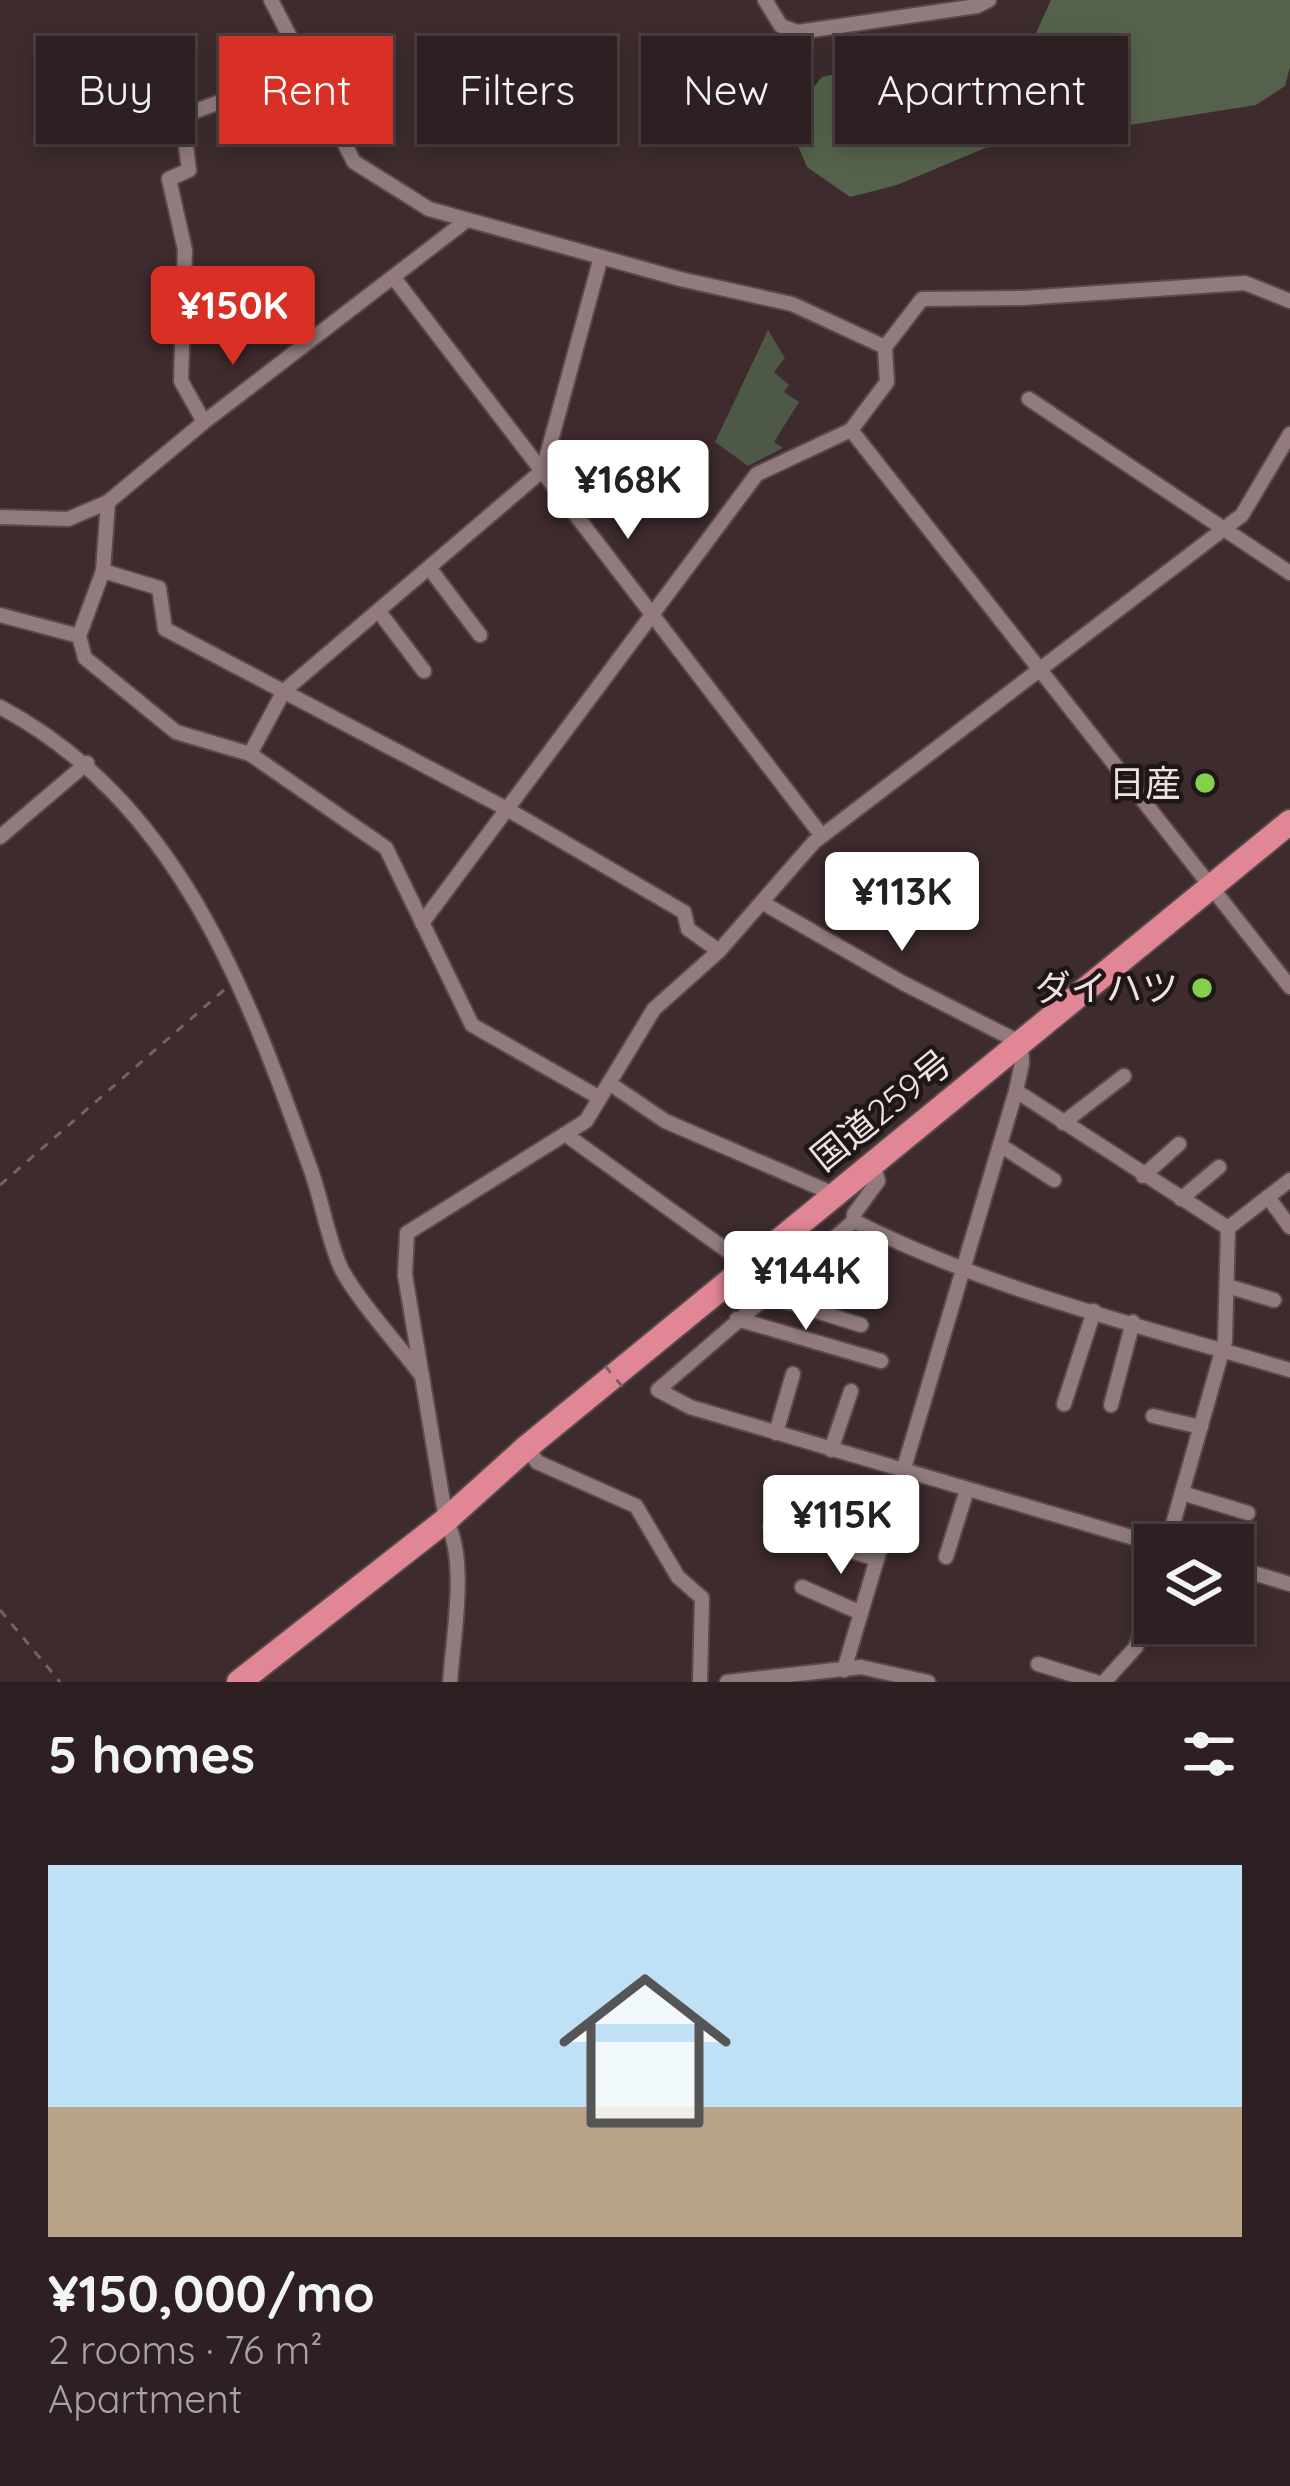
<!DOCTYPE html>
<meta charset="utf-8">
<style>
:root{--surface:#2e2022;--page:#3a2d2f;--text:#f1f3f6;--muted:#a7a3a5;--line:#493e40;--accent:#d93025}
body{margin:0;font-family:Quicksand,"Noto Sans JP",sans-serif;background:var(--page);color:var(--text);height:100vh;display:flex;flex-direction:column;font-size:45px;white-space:nowrap}
*{box-sizing:border-box;margin:0}
p{font-size:39px;color:var(--muted)}
.icon{flex:none;width:66px;height:66px;fill:none;stroke:currentColor;stroke-width:2;stroke-linecap:round;stroke-linejoin:round}
.map{position:relative;height:1682px;overflow:hidden}
.sheet{display:flex;flex-direction:column;background:var(--surface);flex:1}
.sheet>*{flex:none}
.top-card{position:absolute;left:36px;top:36px;width:1218px;height:108px;display:flex;gap:24px}
.controls{position:absolute;left:1134px;top:1524px;display:grid;gap:24px}
.controls a{display:grid;place-items:center;width:120px;height:120px;border-radius:0px;background:var(--surface);box-shadow:0 6px 18px #0003,0 0 0 3px var(--line);font-size:60px}
.price{position:absolute;translate:-50% -102px;padding:0 27px;border-radius:12px;background:#fff;color:#222;font-size:39px;line-height:78px;filter:drop-shadow(0 3px 6px #0008)}
.price::after{content:'';position:absolute;left:50%;top:72px;width:36px;height:27px;margin-left:-18px;background:inherit;clip-path:polygon(0 0,100% 0,50% 100%)}
.price.on{background:var(--accent);color:#fff}
ul{padding:0;list-style:none}
li{display:grid;align-content:center;gap:24px;height:636px;padding:0 48px}
li span{display:grid;place-items:center;height:372px;border-radius:0px;color:#555}
li>.icon{margin-inline-start:auto}
span .icon{width:216px;height:216px;fill:#fffc;stroke-width:1}
li b{font-size:51px}
h2{display:flex;justify-content:space-between;align-items:center;height:144px;padding:0 48px;font-size:51px}
.pill{padding:0 42px;border-radius:0px;background:var(--surface);box-shadow:0 6px 18px #0003,0 0 0 3px var(--line);font-size:42px;line-height:108px}
.pill.on{background:var(--accent);color:#fff}
.map>svg:first-child{display:block}
.green{fill:#4d5846}
.forest{fill:#54624b}
.lines{fill:none;stroke-linecap:round;stroke-linejoin:round}
.minor-casing{stroke:#58494a;stroke-width:18}
.trunk-casing{stroke:#58494a;stroke-width:28}
.path{stroke:#736364;stroke-width:3;stroke-dasharray:9 9;stroke-linecap:butt}
.minor{stroke:#917b7d;stroke-width:14}
.trunk{stroke:#e18694;stroke-width:24}
.path-bridge{stroke:#736364;stroke-width:3;stroke-dasharray:9 9;stroke-linecap:butt}
.poi-dot{fill:#85cf4c;stroke:#1e1617;stroke-width:4.5}
.labels{text-anchor:middle;stroke-width:9;stroke-linejoin:round;paint-order:stroke}
.poi-label{font-size:36px;fill:#eee1e2;stroke:#1e1617;text-anchor:end}
.street-label{font-size:36px;fill:#eee1e2;stroke:#1e1617}
</style>
<div class="map">
<svg width="1290" height="1682" viewBox="0 0 1290 1682">
<rect width="100%" height="100%" fill="#3d2b2d"/>
<polygon class="green" points="768,330 785,358 774,372 789,385 784,392 799,402 774,442 783,448 748,466 715,442"/>
<polygon class="forest" points="1051,0 1290,0 1290,67 1285,86 1256,105 985,148 897,185 850,197 807,167 787,120 822,77 931,53 1031,44"/>
<g class="lines">
<defs>
<g id="minor">
<polyline points="271,0 354,162 429,209 680,279 792,304 885,347 922,299 1023,298 1245,283 1290,301"/>
<polyline points="765,0 781,26 798,32 977,6 989,0"/>
<polyline points="394,278 822,836"/>
<polyline points="1029,399 1290,573"/>
<polyline points="204,422 181,381 185,250 169,179 189,170 182,116 258,88 314,85"/>
<polyline points="851,430 1290,987"/>
<polyline points="108,502 103,571 79,636 85,658 176,732 250,754 386,848 472,1025 600,1098"/>
<polyline points="0,517 68,519 108,502 204,422 467,220"/>
<polyline points="430,569 480,635"/>
<polyline points="103,571 159,588 165,629 507,809 684,912 688,929 719,951"/>
<polyline points="380,613 424,671"/>
<polyline points="0,615 79,636"/>
<path d="M0 707C175 800 245 985 308 1162 321 1195 326 1233 340 1266 354 1296 400 1347 422 1376"/>
<polyline points="250,754 284,691 543,470 601,257"/>
<polyline points="0,837 87,763"/>
<polyline points="763,903 903,983 1021,1043 1022,1063 1016,1091 844,1670"/>
<polyline points="422,923 757,474 851,430 887,382 885,347"/>
<polyline points="609,1083 665,1121 834,1194"/>
<polyline points="1016,1091 1228,1228"/>
<polyline points="1063,1123 1124,1076"/>
<polyline points="565,1134 747,1265"/>
<polyline points="1000,1145 1054,1180"/>
<path d="M873 1162 878 1181 854 1214V1221C990 1290 1144 1327 1290 1370"/>
<polyline points="1143,1176 1179,1144"/>
<polyline points="1268,1197 1290,1227"/>
<polyline points="1181,1199 1219,1167"/>
<polyline points="854,1221 658,1390 690,1407 1158,1545"/>
<polyline points="1227,1286 1274,1300"/>
<polyline points="765,1295 861,1325"/>
<polyline points="737,1319 881,1361"/>
<polyline points="1064,1404 1094,1311"/>
<polyline points="1111,1405 1133,1322"/>
<polyline points="1153,1416 1201,1427"/>
<polyline points="776,1433 793,1374"/>
<polyline points="527,1447 537,1462 636,1506 678,1577 702,1598 700,1682"/>
<polyline points="831,1450 851,1391"/>
<polyline points="1182,1493 1248,1513"/>
<polyline points="771,1527 877,1559"/>
<polyline points="1167,1545 1225,1341 1228,1228 1290,1180"/>
<polyline points="946,1557 967,1490"/>
<polyline points="1233,1567 1290,1584"/>
<polyline points="802,1587 861,1613"/>
<polyline points="1233,1595 1240,1569"/>
<polyline points="1223,1633 1225,1623"/>
<polyline points="1038,1664 1096,1682"/>
<path d="M450 1682C453 1637 468 1560 446 1520L405 1275 407 1233 586 1121 654 1009 719 951 814 842 1242 515 1290 434"/>
<polyline points="727,1682 861,1667 928,1682"/>
<polyline points="1104,1682 1136,1647 1155,1585"/>
</g>
<polyline id="trunk" points="239,1682 446,1520 527,1447 1290,822"/>
</defs>
<use href="#minor" class="minor-casing"/>
<use href="#trunk" class="trunk-casing"/>
<g class="path">
<polyline points="0,1185 224,990"/>
<polyline points="0,1610 60,1682"/>
</g>
<use href="#minor" class="minor"/>
<use href="#trunk" class="trunk"/>
<polyline class="path-bridge" points="605,1366 627,1392"/>
</g>
<g class="poi-dot">
<circle cx="1205" cy="783" r="12"/>
<circle cx="1202" cy="988" r="12"/>
</g>
<g class="labels">
<g class="poi-label">
<text x="1181" y="796">日産</text>
<text x="1178" y="1001">ダイハツ</text>
</g>
<g class="street-label">
<text transform="translate(881 1110) rotate(-39)" y="13">国道259号</text>
</g>
</g>
</svg>
<div class="controls">
<a><svg class="icon" aria-label="layers" viewBox="0 0 24 24"><path d="M12 4l9 5-9 5-9-5zM3 14l9 5 9-5"/></svg></a>
</div>
<b class="price on" style="left:233px;top:368px">¥150K</b>
<b class="price" style="left:628px;top:542px">¥168K</b>
<b class="price" style="left:902px;top:954px">¥113K</b>
<b class="price" style="left:806px;top:1333px">¥144K</b>
<b class="price" style="left:841px;top:1577px">¥115K</b>
<div class="top-card">
<a class="pill">Buy</a>
<a class="pill on">Rent</a>
<a class="pill">Filters</a>
<a class="pill">New</a>
<a class="pill">Apartment</a>
</div>
</div>
<section class="sheet">
<h2>5 homes<svg class="icon" aria-label="filters" viewBox="0 0 24 24"><path d="M4 7h16M4 17h16"/><circle cx="9" cy="7" r="2"/><circle cx="15" cy="17" r="2"/></svg></h2>
<ul>
<li><span style="background:linear-gradient(#bfe0f5 65%,#b9a48a 0)"><svg class="icon" aria-label="home" viewBox="0 0 24 24"><path d="M3 11l9-7 9 7M6 9v11h12V9"/></svg></span><div><b>¥150,000/mo</b><p>2 rooms · 76 m²</p><p>Apartment</p></div></li>
</ul>
</section>
